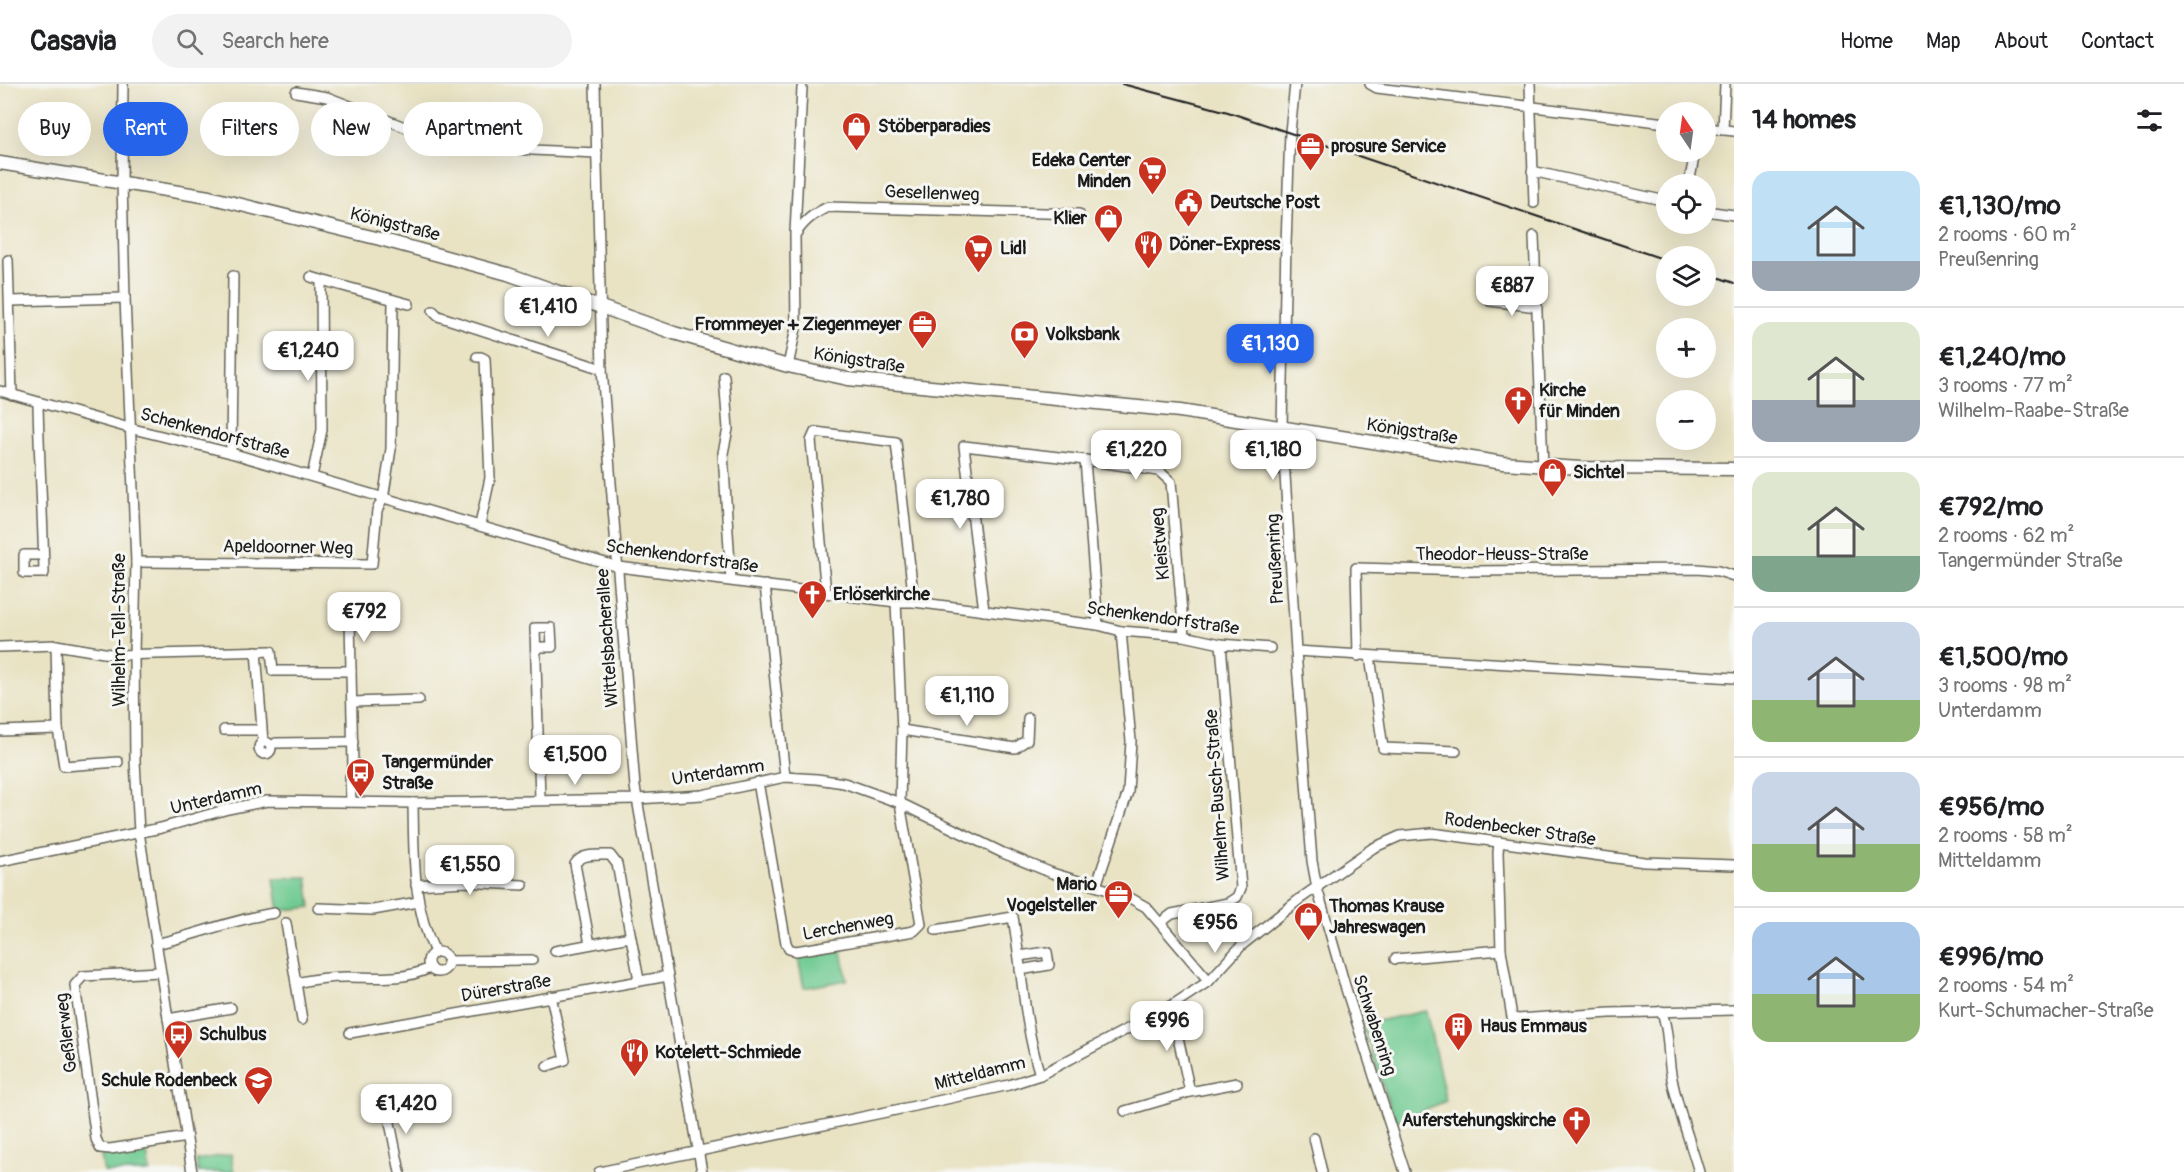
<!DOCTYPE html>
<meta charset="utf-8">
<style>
:root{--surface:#fff;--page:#f2f2f2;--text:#202124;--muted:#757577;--line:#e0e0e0;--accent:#2563eb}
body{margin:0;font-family:Pangolin,sans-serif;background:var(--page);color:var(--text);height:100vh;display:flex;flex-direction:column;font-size:22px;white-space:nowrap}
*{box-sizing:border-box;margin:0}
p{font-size:20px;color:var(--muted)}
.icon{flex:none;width:33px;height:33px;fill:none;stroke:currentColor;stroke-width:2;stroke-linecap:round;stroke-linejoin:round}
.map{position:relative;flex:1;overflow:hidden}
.panel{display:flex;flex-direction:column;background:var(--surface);width:450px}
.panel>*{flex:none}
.guide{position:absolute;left:18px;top:18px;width:570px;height:54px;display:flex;gap:12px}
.needle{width:39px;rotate:347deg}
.buttons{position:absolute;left:1656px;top:18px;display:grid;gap:12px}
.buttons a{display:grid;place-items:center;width:60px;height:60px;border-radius:50%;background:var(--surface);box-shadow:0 6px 24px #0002;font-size:30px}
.price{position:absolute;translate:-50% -51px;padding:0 14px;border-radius:12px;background:#fff;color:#222;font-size:20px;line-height:39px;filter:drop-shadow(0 2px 3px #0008)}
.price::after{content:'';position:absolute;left:50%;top:36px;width:18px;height:14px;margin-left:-9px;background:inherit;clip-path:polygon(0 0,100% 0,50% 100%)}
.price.current{background:var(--accent);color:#fff}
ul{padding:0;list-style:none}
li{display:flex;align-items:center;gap:18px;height:150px;padding:0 18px}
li+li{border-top:2px solid var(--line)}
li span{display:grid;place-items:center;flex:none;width:168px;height:120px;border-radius:18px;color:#555}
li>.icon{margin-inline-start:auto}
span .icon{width:72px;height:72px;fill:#fffc;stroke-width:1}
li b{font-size:26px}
h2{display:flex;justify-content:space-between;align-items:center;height:72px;padding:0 18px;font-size:26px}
.chip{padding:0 21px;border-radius:27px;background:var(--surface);box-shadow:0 6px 24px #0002;font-size:21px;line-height:54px}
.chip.current{background:var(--accent);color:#fff}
header{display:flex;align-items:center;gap:36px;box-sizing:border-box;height:84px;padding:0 30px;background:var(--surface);border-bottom:2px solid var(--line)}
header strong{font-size:28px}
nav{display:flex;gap:33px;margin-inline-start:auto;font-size:21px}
.search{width:420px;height:54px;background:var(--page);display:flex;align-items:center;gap:15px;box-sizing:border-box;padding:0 21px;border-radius:33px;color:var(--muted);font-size:22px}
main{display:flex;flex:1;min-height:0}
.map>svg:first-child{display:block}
.green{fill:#71cb92;stroke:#467457;stroke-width:1.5}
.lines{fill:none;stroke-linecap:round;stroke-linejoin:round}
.minor-casing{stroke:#646257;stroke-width:12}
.major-casing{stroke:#646257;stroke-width:15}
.minor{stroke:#fff;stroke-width:9}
.major{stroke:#fff;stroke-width:12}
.rail{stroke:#1c1c1c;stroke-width:2}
.labels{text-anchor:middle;stroke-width:6;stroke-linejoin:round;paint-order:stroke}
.poi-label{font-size:18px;font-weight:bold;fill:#1c1c1c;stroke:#f6f6f2;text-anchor:start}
.street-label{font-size:18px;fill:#1c1c1c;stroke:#f6f6f2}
</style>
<header>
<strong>Casavia</strong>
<div class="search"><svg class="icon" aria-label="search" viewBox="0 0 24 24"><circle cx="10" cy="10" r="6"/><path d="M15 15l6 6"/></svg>Search here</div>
<nav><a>Home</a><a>Map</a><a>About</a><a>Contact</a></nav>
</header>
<main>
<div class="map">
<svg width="1734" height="1088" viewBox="0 0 1734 1088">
<rect width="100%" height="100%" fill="#f6f6f2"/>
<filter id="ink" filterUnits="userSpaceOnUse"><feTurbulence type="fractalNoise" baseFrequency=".0167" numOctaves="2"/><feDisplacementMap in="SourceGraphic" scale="12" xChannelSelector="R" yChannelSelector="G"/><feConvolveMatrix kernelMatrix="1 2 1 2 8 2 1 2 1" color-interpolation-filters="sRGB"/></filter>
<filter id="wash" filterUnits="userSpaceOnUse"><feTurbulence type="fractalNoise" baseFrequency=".008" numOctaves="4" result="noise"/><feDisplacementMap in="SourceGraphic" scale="24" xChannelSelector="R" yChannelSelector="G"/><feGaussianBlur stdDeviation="1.35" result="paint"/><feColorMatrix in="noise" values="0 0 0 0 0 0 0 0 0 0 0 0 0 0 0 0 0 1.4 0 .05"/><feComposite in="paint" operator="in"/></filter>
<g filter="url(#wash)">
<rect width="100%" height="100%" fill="#e9e3c4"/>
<g class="green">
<polygon points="307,793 311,823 279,827 274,794"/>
<polygon points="842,866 847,896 804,904 798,874"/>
<polygon points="1426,927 1446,1017 1395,1038 1362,940"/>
<polygon points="146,1064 150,1088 104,1088 101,1072"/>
<polygon points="231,1070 234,1088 198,1088 196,1076"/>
</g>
</g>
<g filter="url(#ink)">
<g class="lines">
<defs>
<g id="minor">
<polyline points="123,0 122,98 125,214 136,478 134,570 135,677 139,748 192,1088"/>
<polyline points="595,0 602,285 635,703 702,1088"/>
<polyline points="1295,0 1290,48 1286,160 1282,343 1296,567 1312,777 1317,804 1346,905 1405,1088"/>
<polyline points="1370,0 1377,4 1666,39"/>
<polyline points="1530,0 1534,119"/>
<polyline points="296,8 327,13 428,52 511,65 597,69"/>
<polyline points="1706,44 1734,47"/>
<polyline points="1723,46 1725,0"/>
<polyline points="1532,87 1666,117"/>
<polyline points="1689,100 1695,68"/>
<polyline points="1706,127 1734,131"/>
<polyline points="795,149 802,4"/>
<polyline points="1534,152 1543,382"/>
<polyline points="8,176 12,311"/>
<polyline points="311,193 321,196 322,346 312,392"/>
<polyline points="321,196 409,220"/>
<polyline points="10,217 125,214"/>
<polyline points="1490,217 1537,223"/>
<polyline points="433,227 438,232 602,285"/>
<polyline points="477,273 481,273 485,275 490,394 480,441"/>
<path d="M788 282 796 244 795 151C804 137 813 130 828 123L1079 130"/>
<polyline points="724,292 728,345 723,369 731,496"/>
<polyline points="0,307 129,344 231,369 619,483 896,518 914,518 1098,541 1121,547 1184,552 1221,560 1270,564"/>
<path d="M38 319C39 375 43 432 44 489H24V471H43"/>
<polyline points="231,369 233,192"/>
<polyline points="1085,376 1098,541"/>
<polyline points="136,478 372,480 377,426 383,415 391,365 393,216"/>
<polyline points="765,501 785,693"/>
<polyline points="826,508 811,357 815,348 896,358 914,518"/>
<polyline points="984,527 964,362 1085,376 1159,387 1171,398 1184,552"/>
<polyline points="350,532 351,587"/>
<polyline points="56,561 58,645 64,682 118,678"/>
<polyline points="0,563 56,561 116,571 271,567 273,587 351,587 353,683 350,693 351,718"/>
<polyline points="536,563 552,563 551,544 535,544 540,716"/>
<polyline points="256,567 263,658"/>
<polyline points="1296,567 1734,594"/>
<polyline points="1358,572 1356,484 1471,487 1697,485 1718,487 1734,492"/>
<polyline points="1370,572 1383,664 1456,667"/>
<polyline points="352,618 419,616"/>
<polyline points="224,646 261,646"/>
<polyline points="902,646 1015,664 1027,656 1028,634"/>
<polyline points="0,647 58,645"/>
<circle cx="265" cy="664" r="6"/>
<polyline points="276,659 353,658"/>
<polyline points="758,698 786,859 789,865 796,867 914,847 921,840 900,719 902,646 896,518"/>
<path d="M413 719C414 769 412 822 435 868"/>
<polyline points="1499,758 1498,769 1501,866 1512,933 1517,935 1610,929 1734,926"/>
<polyline points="0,777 161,744 228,725 267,717 413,719 637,715 702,711 785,693 817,695 844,699 900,719 1003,769 1052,789 1125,811 1146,823 1209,897"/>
<polyline points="416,801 464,798 523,801"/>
<polyline points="1096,802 1128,708 1131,657 1121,547"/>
<polyline points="318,824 373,826 418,818"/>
<path d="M286 839 296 899C313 895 330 893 347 893 377 893 402 897 430 884"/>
<polyline points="1160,839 1172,830 1228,819 1237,813 1241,804 1221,560"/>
<path d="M936 846 1013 833C1022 886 1024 940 1040 991"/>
<path d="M156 860C196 851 234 835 274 829"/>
<path d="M590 860 575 780C581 769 598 771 610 771L617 780 639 896"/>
<polyline points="555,867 630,853"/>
<circle cx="438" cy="878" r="10"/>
<polyline points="1019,872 1047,868 1049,881 1020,886"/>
<polyline points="1395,875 1501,866"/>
<polyline points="449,877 532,876"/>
<polyline points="160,888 83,892 75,901 96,1055 100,1064 110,1065 187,1053"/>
<polyline points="296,899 302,936"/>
<polyline points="1171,922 1190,1008"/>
<path d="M1661 927C1670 947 1667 973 1672 995 1678 1026 1690 1057 1699 1088"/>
<polyline points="168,935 231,924"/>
<polyline points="350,949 668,892"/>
<polyline points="547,982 565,976 551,912"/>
<polyline points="386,1019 400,1088"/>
<polyline points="1125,1027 1190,1008 1237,999"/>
<polyline points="1314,1054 1322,1088"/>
<polyline points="599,1088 915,1022 1009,1001 1040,991 1171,922 1209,897 1242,861 1301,814 1373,764 1400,752 1432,749 1645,778 1734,781"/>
</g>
<polyline id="major" points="0,79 209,113 380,155 508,190 674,249 788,282 848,295 1180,327 1503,379 1581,384 1734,385"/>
</defs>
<use href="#minor" class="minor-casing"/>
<use href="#major" class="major-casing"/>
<use href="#minor" class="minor"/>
<use href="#major" class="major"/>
<g class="rail">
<polyline points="1122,0 1228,28 1666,176"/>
<polyline points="1706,189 1734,199"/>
</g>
</g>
</g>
<defs>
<symbol id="shop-pin" viewBox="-11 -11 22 30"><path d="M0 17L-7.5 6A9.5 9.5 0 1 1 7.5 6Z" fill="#c8321e" stroke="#f6f6f2"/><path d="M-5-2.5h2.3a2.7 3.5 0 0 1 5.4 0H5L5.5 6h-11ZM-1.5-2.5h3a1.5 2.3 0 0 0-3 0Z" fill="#fff"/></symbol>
<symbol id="office-pin" viewBox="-11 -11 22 30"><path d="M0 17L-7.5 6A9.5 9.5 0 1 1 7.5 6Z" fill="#c8321e" stroke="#f6f6f2"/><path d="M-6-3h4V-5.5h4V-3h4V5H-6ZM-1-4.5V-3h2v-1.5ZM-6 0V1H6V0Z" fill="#fff"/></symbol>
<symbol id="supermarket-pin" viewBox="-11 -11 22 30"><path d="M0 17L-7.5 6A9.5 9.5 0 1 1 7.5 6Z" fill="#c8321e" stroke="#f6f6f2"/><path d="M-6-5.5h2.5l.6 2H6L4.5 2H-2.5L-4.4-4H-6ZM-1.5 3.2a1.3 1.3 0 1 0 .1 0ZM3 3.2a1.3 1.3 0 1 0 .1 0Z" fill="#fff"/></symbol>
<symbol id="civic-pin" viewBox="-11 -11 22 30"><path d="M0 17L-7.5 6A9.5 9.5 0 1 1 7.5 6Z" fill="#c8321e" stroke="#f6f6f2"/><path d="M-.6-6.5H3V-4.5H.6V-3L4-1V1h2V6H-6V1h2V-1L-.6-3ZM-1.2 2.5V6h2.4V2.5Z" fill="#fff"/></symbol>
<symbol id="restaurant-pin" viewBox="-11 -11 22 30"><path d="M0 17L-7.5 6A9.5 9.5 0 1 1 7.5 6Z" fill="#c8321e" stroke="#f6f6f2"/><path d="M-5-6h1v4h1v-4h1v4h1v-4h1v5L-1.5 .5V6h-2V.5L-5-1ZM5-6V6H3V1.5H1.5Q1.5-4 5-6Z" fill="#fff"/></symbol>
<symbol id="bank-pin" viewBox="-11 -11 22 30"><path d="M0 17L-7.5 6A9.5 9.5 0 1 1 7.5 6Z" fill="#c8321e" stroke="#f6f6f2"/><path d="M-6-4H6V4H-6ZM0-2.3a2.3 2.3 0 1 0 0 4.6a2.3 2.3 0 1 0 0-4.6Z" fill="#fff"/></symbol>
<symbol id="church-pin" viewBox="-11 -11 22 30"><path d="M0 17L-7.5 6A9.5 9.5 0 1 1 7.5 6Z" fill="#c8321e" stroke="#f6f6f2"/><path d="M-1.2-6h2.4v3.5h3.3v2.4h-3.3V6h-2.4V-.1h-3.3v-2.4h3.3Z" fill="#fff"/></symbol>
<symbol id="bus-pin" viewBox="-11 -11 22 30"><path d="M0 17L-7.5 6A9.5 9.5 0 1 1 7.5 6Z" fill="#c8321e" stroke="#f6f6f2"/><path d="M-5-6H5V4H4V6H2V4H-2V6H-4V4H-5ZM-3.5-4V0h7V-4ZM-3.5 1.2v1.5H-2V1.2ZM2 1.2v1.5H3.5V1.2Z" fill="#fff"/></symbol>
<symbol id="building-pin" viewBox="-11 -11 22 30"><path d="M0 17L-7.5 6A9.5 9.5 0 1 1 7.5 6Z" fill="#c8321e" stroke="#f6f6f2"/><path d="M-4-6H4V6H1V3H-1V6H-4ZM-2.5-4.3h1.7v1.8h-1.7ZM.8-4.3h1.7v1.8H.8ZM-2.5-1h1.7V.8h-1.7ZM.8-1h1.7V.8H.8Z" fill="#fff"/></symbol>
<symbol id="school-pin" viewBox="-11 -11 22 30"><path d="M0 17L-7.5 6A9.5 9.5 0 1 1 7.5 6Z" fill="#c8321e" stroke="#f6f6f2"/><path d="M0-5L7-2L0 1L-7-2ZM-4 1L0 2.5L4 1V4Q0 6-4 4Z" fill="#fff"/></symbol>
</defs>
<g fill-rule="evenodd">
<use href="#shop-pin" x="840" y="26" width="33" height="45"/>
<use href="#office-pin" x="1294" y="46" width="33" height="45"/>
<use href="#supermarket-pin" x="1136" y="70" width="33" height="45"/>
<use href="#civic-pin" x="1172" y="102" width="33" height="45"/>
<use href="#shop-pin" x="1092" y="118" width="33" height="45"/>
<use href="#restaurant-pin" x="1132" y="144" width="33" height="45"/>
<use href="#supermarket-pin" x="962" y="148" width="33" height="45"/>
<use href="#office-pin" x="906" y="224" width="33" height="45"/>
<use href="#bank-pin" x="1008" y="234" width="33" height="45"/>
<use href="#church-pin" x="1502" y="300" width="33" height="45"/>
<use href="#shop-pin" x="1536" y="372" width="33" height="45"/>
<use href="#church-pin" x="796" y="494" width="33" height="45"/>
<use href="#bus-pin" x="344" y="672" width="33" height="45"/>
<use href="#office-pin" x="1102" y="794" width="33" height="45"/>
<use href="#shop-pin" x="1292" y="816" width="33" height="45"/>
<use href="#building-pin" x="1442" y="926" width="33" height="45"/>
<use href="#bus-pin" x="162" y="934" width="33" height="45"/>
<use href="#restaurant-pin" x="618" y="952" width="33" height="45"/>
<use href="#school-pin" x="242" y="980" width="33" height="45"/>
<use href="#church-pin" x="1560" y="1020" width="33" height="45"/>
</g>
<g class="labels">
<g class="poi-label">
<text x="878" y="48">Stöberparadies</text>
<text x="1331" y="68">prosure Service</text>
<text x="1131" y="82" text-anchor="end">Edeka Center<tspan x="1131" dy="21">Minden</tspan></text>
<text x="1210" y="124">Deutsche Post</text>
<text x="1087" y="140" text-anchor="end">Klier</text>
<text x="1169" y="166">Döner-Express</text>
<text x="1000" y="170">Lidl</text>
<text x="902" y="246" text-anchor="end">Frommeyer + Ziegenmeyer</text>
<text x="1045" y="256">Volksbank</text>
<text x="1539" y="312">Kirche<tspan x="1539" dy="21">für Minden</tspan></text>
<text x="1573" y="394">Sichtel</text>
<text x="833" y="516">Erlöserkirche</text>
<text x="382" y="684">Tangermünder<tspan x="382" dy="21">Straße</tspan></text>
<text x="1097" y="806" text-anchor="end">Mario<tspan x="1097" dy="21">Vogelsteller</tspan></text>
<text x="1329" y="828">Thomas Krause<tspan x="1329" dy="21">Jahreswagen</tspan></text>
<text x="1480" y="948">Haus Emmaus</text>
<text x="199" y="956">Schulbus</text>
<text x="655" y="974">Kotelett-Schmiede</text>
<text x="237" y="1002" text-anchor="end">Schule Rodenbeck</text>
<text x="1556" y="1042" text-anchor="end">Auferstehungskirche</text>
</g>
<g class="street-label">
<text transform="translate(932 109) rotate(2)" y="6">Gesellenweg</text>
<text transform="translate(395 140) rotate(14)" y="6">Königstraße</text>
<text transform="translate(859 276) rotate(9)" y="6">Königstraße</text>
<text transform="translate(1412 347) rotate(9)" y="6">Königstraße</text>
<text transform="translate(215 349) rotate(15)" y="6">Schenkendorfstraße</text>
<text transform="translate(1160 460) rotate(-95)" y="6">Kleistweg</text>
<text transform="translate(288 463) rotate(1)" y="6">Apeldoorner Weg</text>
<text x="1502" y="476">Theodor-Heuss-Straße</text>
<text transform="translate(682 472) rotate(8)" y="6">Schenkendorfstraße</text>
<text transform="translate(1275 475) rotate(-93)" y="6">Preußenring</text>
<text transform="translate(1163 534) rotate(8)" y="6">Schenkendorfstraße</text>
<text transform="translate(119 546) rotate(-90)" y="6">Wilhelm-Tell-Straße</text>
<text transform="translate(607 554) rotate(-94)" y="6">Wittelsbacherallee</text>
<text transform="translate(718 688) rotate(-9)" y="6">Unterdamm</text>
<text transform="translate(1217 711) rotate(-94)" y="6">Wilhelm-Busch-Straße</text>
<text transform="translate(216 714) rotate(-13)" y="6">Unterdamm</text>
<text transform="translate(1520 745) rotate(8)" y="6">Rodenbecker Straße</text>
<text transform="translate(848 842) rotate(-10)" y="6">Lerchenweg</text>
<text transform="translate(506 904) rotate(-10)" y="6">Dürerstraße</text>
<text transform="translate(1375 941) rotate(72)" y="6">Schwabenring</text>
<text transform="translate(66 949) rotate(-97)" y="6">Geßlerweg</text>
<text transform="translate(980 989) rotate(-14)" y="6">Mitteldamm</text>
</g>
</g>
</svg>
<div class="buttons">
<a><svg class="needle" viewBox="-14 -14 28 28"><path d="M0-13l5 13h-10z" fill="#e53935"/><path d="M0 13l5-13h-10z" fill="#757577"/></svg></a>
<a><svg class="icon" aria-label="locate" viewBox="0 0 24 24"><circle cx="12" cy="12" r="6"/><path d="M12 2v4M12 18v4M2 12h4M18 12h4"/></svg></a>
<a><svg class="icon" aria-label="layers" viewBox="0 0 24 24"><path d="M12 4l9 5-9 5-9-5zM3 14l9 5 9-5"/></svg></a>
<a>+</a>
<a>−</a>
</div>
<b class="price" style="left:1512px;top:233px">€887</b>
<b class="price" style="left:548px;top:254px">€1,410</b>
<b class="price current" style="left:1270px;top:291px">€1,130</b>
<b class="price" style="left:308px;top:298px">€1,240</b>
<b class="price" style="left:1136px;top:397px">€1,220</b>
<b class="price" style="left:1273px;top:397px">€1,180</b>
<b class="price" style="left:960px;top:446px">€1,780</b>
<b class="price" style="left:364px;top:559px">€792</b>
<b class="price" style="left:967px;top:643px">€1,110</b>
<b class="price" style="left:575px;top:702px">€1,500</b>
<b class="price" style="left:470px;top:812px">€1,550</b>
<b class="price" style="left:1215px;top:870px">€956</b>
<b class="price" style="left:1167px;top:968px">€996</b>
<b class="price" style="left:406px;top:1051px">€1,420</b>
<div class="guide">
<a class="chip">Buy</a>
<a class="chip current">Rent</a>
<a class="chip">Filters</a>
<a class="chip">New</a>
<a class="chip">Apartment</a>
</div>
</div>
<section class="panel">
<h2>14 homes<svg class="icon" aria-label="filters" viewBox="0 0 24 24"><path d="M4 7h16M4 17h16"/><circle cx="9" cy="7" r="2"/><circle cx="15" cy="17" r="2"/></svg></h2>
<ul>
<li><span style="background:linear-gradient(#bfe0f5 75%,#9aa5b1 0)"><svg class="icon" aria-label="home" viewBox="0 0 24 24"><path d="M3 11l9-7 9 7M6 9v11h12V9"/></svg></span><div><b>€1,130/mo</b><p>2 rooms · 60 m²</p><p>Preußenring</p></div></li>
<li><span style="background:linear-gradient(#dfe7d0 65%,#9aa5b1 0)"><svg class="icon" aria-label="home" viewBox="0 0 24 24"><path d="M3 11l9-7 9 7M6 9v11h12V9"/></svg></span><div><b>€1,240/mo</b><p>3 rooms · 77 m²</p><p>Wilhelm-Raabe-Straße</p></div></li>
<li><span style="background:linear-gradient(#dfe7d0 70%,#7fa58c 0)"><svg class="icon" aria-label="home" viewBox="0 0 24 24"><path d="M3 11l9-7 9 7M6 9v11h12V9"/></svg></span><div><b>€792/mo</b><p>2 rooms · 62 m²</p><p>Tangermünder Straße</p></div></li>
<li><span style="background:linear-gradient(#c9d6e8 65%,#8fb573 0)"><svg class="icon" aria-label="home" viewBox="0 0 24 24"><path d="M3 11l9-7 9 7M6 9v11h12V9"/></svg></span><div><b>€1,500/mo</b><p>3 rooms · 98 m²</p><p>Unterdamm</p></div></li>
<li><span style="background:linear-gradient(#c9d6e8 60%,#8fb573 0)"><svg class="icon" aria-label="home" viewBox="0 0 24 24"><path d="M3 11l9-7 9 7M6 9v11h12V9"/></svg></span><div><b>€956/mo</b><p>2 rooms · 58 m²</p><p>Mitteldamm</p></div></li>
<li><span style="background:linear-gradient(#a9c7e8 60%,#8fb573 0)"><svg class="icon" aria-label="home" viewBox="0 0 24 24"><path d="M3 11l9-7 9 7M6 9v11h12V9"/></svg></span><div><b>€996/mo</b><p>2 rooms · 54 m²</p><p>Kurt-Schumacher-Straße</p></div></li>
</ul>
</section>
</main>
